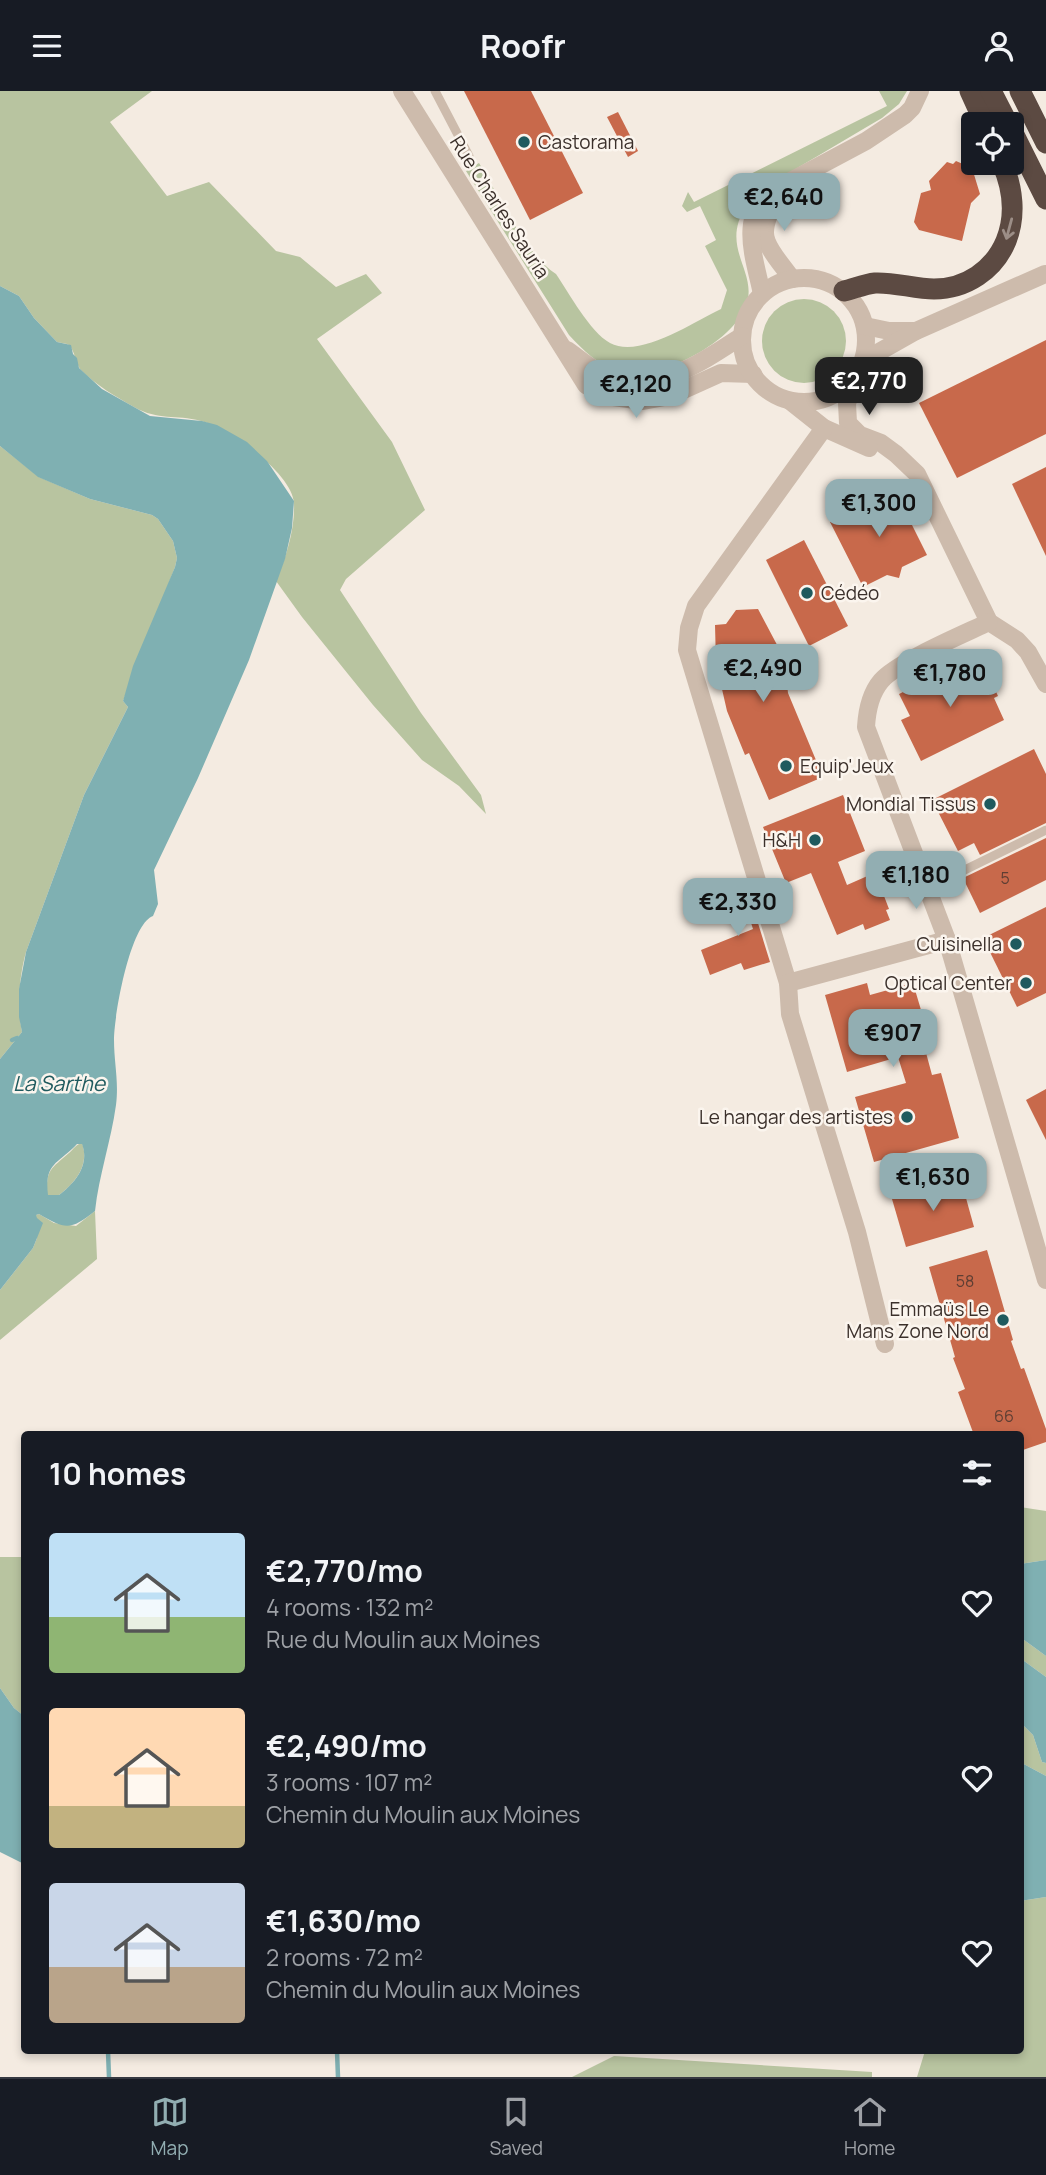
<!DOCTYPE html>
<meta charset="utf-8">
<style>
:root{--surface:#171b24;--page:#20242c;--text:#f1f3f6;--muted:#9ea1a6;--line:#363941;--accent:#92aeb2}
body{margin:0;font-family:Manrope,sans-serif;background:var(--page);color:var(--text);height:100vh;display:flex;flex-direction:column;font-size:26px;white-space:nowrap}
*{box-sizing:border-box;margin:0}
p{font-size:23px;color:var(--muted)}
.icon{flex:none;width:38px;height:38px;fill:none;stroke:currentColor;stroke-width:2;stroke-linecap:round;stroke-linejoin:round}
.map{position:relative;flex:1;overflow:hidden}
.side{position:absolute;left:21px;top:1340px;width:1003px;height:623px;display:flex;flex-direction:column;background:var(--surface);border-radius:7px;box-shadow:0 4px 10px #0003}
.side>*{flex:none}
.controls{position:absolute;left:961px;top:21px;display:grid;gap:14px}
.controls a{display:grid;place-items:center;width:63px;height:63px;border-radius:7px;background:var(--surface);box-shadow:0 4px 10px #0003;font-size:35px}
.price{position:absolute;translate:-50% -60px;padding:0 16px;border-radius:14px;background:var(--accent);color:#111;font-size:23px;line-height:46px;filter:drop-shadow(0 2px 4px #0008)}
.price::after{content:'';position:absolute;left:50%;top:42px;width:21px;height:16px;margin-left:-10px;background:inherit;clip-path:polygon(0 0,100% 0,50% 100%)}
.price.on{background:#222;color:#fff}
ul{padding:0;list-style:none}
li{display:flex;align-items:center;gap:21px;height:175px;padding:0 28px}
li span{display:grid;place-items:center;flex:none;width:196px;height:140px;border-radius:7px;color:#555}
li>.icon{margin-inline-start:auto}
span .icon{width:84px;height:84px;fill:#fffc;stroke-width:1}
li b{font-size:30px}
h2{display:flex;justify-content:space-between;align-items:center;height:84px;padding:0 28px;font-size:30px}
header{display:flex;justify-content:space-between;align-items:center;height:91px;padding:0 28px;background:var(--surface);font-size:32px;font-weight:700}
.dock{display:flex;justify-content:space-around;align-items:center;height:98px;border-top:2px solid var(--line);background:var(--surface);font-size:19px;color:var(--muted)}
.dock a{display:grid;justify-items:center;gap:4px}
.dock .on{color:var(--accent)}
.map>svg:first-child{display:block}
.green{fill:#b8c4a0}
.water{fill:#7fb0b2;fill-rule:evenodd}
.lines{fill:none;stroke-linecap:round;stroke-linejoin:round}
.stream{stroke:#7fb0b2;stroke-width:4.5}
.building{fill:#c8694b}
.lane{stroke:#cdbbac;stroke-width:9}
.street{stroke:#cdbbac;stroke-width:18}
.highway{stroke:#5c4a42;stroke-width:21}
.oneway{stroke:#9c8e87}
.poi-dot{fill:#1f5a5e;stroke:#fbf5ee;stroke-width:2.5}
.labels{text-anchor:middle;stroke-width:5;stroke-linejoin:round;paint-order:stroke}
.number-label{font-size:16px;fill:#5e3e33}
.poi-label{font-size:19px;fill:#3b302b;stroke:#fbf5ee;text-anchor:end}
.street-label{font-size:19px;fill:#3b302b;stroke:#fbf5ee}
.water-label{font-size:21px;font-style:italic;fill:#1f5a5e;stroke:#fbf5ee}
</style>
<header><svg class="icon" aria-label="menu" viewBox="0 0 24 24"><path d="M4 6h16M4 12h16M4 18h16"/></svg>Roofr<svg class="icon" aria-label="person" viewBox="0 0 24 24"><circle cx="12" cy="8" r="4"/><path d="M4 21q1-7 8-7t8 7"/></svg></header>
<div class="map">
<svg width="1046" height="1986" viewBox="0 0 1046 1986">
<rect width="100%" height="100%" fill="#f4ebe1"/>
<g class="green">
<path d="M0 0H152L110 31 167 105 209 91 276 160 300 166 336 196 366 183 382 202 317 248 392 351 425 419 346 488 340 499 421 622 481 704 486 723 459 695 422 669 373 614 302 526 276 490C286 466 295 439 294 412 292 382 228 336 201 330 175 323 159 330 134 316 115 305 97 295 81 279 76 274 74 255 67 253 64 252 60 252 57 251L34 227 19 205 0 195Z"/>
<path d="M879 0H907L899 13 882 27C854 43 827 60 799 76 782 87 759 96 747 114 718 157 759 180 746 215 733 251 657 292 620 281 598 274 584 260 569 244L466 80 479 72C498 103 527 165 556 183 569 202 590 241 610 252 640 268 693 231 721 218L727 199 705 155 716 149 700 115 687 121 682 115 688 101 694 111 887 15Z"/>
<circle cx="804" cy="250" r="42"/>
<path d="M0 355 39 386 90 408 152 424 158 428 173 450 177 467 175 476 123 610 128 616 84 704 26 861C19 886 17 916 22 941L0 968Z"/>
<path d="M82 1052C90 1074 75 1092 59 1104H47C46 1078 51 1078 69 1062 74 1058 75 1054 82 1052Z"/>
<polygon points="95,1120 97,1168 0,1249 0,1199 33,1157 37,1147 36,1124 39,1123 54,1132 76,1135"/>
<polygon points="1020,1416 1046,1420 1046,1469 1020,1473"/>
<polygon points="0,1466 24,1466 24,1625 14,1617 0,1597"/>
<polygon points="1020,1546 1046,1565 1046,1586 1020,1567"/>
<polygon points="1020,1631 1033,1644 1042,1671 1046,1672 1046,1685 1020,1671"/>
<polygon points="1046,1806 1046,1986 917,1986 925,1960 1020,1960 1020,1810"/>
<polygon points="614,1965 872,1981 872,1986 572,1986"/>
</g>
<g class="water">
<path d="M0 195 19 205 34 227 57 251 71 254 73 263 77 267 79 277 102 298 150 325 202 330 217 334 247 351 267 370 294 410 292 437 285 468 249 569 198 687 154 779 158 813 153 825C130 833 114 925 114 949 114 972 119 990 116 1014 111 1050 99 1084 95 1120 71 1139 66 1139 39 1123L36 1124 37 1127 43 1132 33 1157 0 1199V968L22 941 19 926V898L26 861 84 704 128 616 123 610 133 575 175 476 177 467 173 450 158 428 152 424 90 408 38 386 0 355ZM77 1053H82C90 1074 75 1092 59 1104H48C44 1072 58 1073 77 1053Z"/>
<polygon points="1046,1469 1046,1565 1020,1546 1020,1473"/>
<polygon points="1020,1567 1046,1586 1046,1672 1042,1671 1033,1644 1020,1631"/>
<polygon points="0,1597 14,1617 24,1625 24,1773 0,1761"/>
<polygon points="1020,1671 1046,1685 1046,1806 1020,1810 1020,1710 1023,1707 1020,1699"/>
</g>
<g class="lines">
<g class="stream">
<polyline points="12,949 17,947"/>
<polyline points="108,1960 109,1986"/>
<polyline points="337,1960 338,1986"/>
</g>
</g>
<g class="building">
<polygon points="464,0 531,0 583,102 530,129"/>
<polygon points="618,21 638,60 628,66 607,26"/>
<polygon points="956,70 972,77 980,103 971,112 962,150 919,139 914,131 921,102 931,99 929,90 947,71 953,73"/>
<polygon points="1046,249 1046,343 957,387 919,312"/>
<polygon points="1046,376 1046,465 1012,393"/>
<polygon points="894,398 927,464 902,476 899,487 887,484 863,496 830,431"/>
<polygon points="804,449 848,535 809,555 766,469"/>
<polygon points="758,518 784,567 788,602 823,686 769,709 749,662 745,664 727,620 716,572 715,534 726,533 736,519"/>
<polygon points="974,566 984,586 988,584 998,605 994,607 1004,629 921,670 901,629 910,625 899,603"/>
<polygon points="1034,658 1046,683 1046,732 980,764 974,752 958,760 932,709"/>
<polygon points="843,704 865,760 838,771 847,794 872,783 881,806 884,805 889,818 886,819 890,829 865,839 863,833 837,844 811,782 786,792 763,736"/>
<polygon points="1046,747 1046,789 980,822 963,787"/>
<polygon points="744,787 770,871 744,879 741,872 710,884 701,859 753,838 742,804 722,810 718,795"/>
<polygon points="1046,816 1046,902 1017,916 983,847"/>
<polygon points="867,892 870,904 913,892 932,956 925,958 932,984 941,982 959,1047 874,1071 855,1006 906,992 898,966 847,981 825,904"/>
<polygon points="1046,998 1046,1049 1026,1009"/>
<polygon points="961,1089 974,1136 906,1156 892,1108"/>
<polygon points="987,1159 1013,1249 1011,1250 1021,1278 1024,1277 1046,1338 1046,1351 1020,1360 1020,1344 974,1344 958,1301 965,1298 953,1267 955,1266 929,1176"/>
</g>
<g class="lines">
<g class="lane">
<polyline points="435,0 469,65"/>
<polyline points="928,797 1046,739"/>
</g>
<g class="street">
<polyline points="402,0 586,294 606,305 643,310 670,305 721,282 753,283"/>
<path d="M785 94C777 108 759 134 767 151 772 164 784 176 792 188"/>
<circle cx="804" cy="249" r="62"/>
<path d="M762 203C755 168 736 121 776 98L866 50 905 24 912 17 920 0"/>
<polyline points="865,235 889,240 916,240"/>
<path d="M567 259C580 268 593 280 608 286 655 305 705 269 742 245"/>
<polyline points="863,270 916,240 1045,183"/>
<polyline points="859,280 847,312 848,332 860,344 881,352 896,363 917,383 989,531 1017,549 1028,561 1046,593"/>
<polyline points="790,310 824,337 869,357"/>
<polyline points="824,337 696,515 689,537 687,559 788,892 790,923 857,1141 885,1253"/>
<path d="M989 531C964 543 897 571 881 590 870 603 867 619 866 636L947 849 1046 1189"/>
<polyline points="788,892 947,849"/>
</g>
<g class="highway">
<polyline points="970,0 985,33"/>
<polyline points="991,0 1008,33"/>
<polyline points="1020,0 1046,52"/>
<polyline points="1012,40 1046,108"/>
<path d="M844 200C853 198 865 193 875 192 894 191 915 198 934 198 966 198 994 179 1006 150 1016 125 1013 97 1002 72"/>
</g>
</g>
<defs><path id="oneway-shaft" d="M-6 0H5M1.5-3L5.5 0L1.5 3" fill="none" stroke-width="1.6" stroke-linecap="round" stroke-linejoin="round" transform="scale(1.75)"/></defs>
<use class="oneway" href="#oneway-shaft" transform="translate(1009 138) rotate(105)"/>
<g class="poi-dot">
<circle cx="524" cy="51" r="7"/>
<circle cx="807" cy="502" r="7"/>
<circle cx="786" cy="675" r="7"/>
<circle cx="990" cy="713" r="7"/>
<circle cx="815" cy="749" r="7"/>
<circle cx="1016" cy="853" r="7"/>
<circle cx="1026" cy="892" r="7"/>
<circle cx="907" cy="1026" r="7"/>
<circle cx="1003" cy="1229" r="7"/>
</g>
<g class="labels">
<g class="number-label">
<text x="1005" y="793">5</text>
<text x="965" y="1196">58</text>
<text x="1004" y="1331">66</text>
</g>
<g class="poi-label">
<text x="538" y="58" text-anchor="start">Castorama</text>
<text x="821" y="509" text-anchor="start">Cédéo</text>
<text x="800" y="682" text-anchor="start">Equip'Jeux</text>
<text x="976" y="720">Mondial Tissus</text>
<text x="801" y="756">H&amp;H</text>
<text x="1002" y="860">Cuisinella</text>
<text x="1012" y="899">Optical Center</text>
<text x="893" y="1033">Le hangar des artistes</text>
<text x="989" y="1225">Emmaüs Le<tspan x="989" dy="22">Mans Zone Nord</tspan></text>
</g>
<g class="street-label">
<text transform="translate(500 116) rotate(57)" y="7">Rue Charles Sauria</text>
</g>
<g class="water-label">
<text x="59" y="1000">La Sarthe</text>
</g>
</g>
</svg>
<div class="controls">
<a><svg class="icon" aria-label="locate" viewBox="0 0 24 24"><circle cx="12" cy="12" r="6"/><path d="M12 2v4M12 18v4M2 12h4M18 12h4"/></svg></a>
</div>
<b class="price" style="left:784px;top:142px">€2,640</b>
<b class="price on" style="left:869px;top:326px">€2,770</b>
<b class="price" style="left:636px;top:329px">€2,120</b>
<b class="price" style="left:879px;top:448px">€1,300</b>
<b class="price" style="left:763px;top:613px">€2,490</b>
<b class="price" style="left:950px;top:618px">€1,780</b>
<b class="price" style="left:916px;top:820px">€1,180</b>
<b class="price" style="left:738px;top:847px">€2,330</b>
<b class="price" style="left:893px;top:978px">€907</b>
<b class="price" style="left:933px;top:1122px">€1,630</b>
<section class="side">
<h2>10 homes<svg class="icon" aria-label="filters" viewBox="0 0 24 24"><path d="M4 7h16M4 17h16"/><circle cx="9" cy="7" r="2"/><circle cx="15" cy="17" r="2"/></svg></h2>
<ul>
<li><span style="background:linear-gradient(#bfe0f5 60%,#8fb573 0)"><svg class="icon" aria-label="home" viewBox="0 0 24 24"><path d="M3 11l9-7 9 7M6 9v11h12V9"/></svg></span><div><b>€2,770/mo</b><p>4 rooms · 132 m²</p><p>Rue du Moulin aux Moines</p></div><svg class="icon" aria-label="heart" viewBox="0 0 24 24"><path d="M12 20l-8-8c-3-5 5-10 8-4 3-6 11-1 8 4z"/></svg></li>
<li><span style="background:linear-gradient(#ffd9b3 70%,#c2b280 0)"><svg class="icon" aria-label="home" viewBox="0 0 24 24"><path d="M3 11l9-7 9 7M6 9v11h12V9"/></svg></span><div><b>€2,490/mo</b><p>3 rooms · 107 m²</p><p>Chemin du Moulin aux Moines</p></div><svg class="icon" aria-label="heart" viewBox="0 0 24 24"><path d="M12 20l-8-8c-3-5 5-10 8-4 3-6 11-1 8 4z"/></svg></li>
<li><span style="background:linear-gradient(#c9d6e8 60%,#b9a48a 0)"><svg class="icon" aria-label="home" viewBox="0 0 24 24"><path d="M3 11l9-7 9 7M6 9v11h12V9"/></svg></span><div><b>€1,630/mo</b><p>2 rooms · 72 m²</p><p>Chemin du Moulin aux Moines</p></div><svg class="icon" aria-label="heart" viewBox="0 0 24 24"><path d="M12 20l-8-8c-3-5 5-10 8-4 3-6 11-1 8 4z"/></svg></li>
</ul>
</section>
</div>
<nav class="dock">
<a class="on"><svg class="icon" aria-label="map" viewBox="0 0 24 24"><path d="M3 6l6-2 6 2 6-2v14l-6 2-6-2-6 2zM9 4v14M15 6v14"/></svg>Map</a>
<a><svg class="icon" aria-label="saved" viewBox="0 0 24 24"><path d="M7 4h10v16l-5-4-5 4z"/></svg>Saved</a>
<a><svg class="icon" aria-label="home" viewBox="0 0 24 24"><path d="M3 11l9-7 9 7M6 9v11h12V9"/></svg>Home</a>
</nav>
